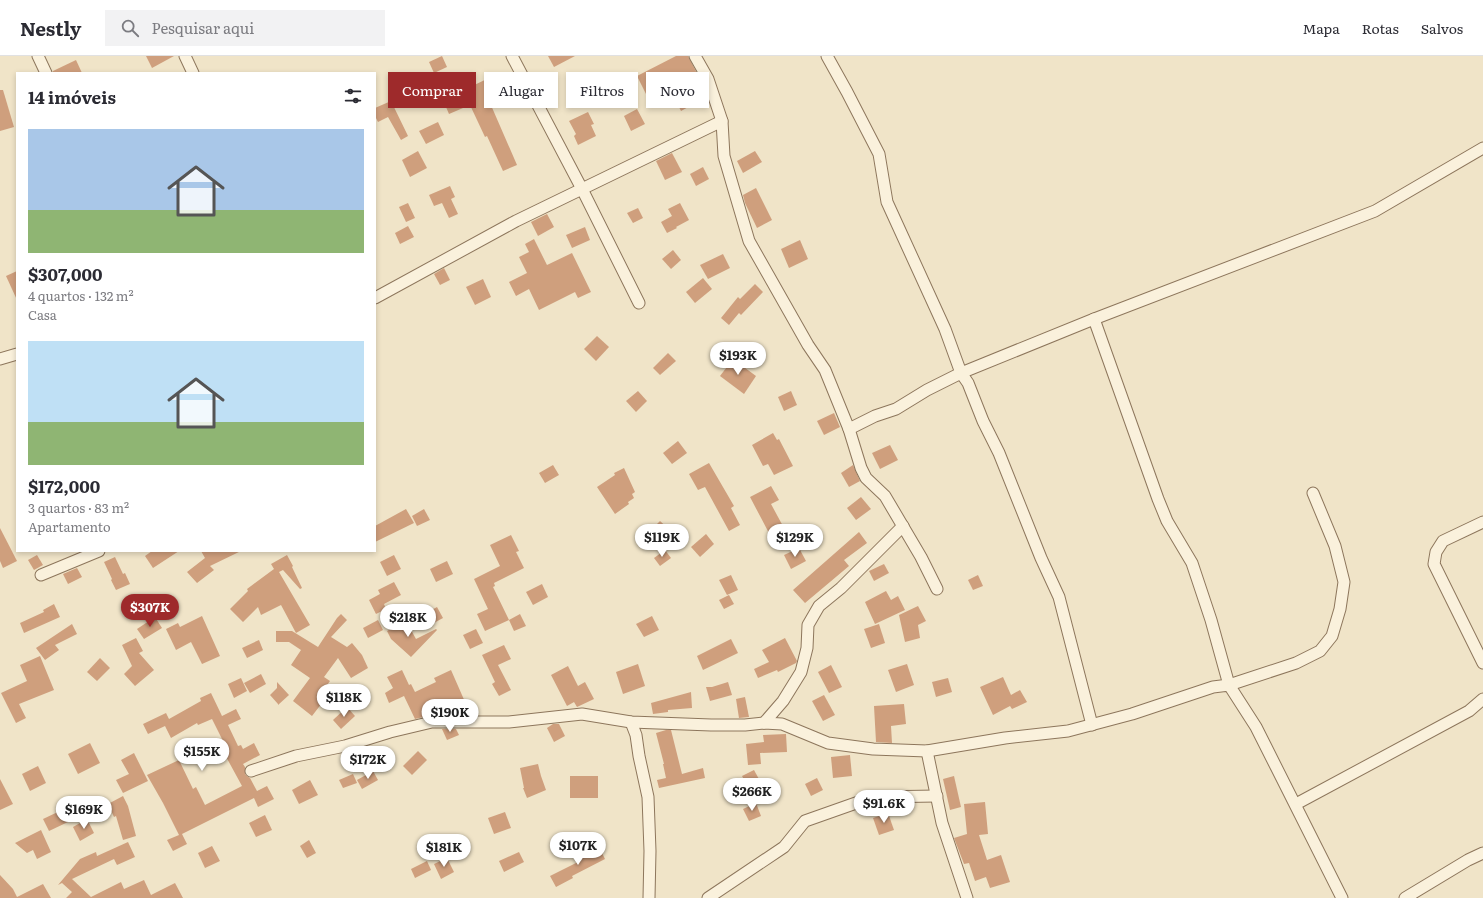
<!DOCTYPE html>
<html lang="pt">
<meta charset="utf-8">
<style>
:root{--surface:#fff;--page:#f2f2f3;--text:#2b2b33;--muted:#7c7c81;--line:#e1e1e2;--accent:#9e2a2b}
body{margin:0;font-family:Literata,serif;background:var(--page);color:var(--text);height:100vh;display:flex;flex-direction:column;font-size:15px;white-space:nowrap}
*{box-sizing:border-box;margin:0}
p{font-size:13px;color:var(--muted)}
.icon{flex:none;width:22px;height:22px;fill:none;stroke:currentColor;stroke-width:2;stroke-linecap:round;stroke-linejoin:round}
.map{position:relative;flex:1;overflow:hidden}
.sheet{position:absolute;left:16px;top:16px;width:360px;height:480px;display:flex;flex-direction:column;background:var(--surface);border-radius:0px;box-shadow:0 2px 6px #0003}
.sheet>*{flex:none}
.guide{position:absolute;left:388px;top:16px;width:380px;height:36px;display:flex;gap:8px}
.price{position:absolute;translate:-50% -34px;padding:0 9px;border-radius:14px;background:#fff;color:#222;font-size:13px;line-height:26px;filter:drop-shadow(0 1px 2px #0008)}
.price::after{content:'';position:absolute;left:50%;top:24px;width:12px;height:9px;margin-left:-6px;background:inherit;clip-path:polygon(0 0,100% 0,50% 100%)}
.price.active{background:var(--accent);color:#fff}
ul{padding:0;list-style:none}
li{display:grid;align-content:center;gap:8px;height:212px;padding:0 12px}
li span{display:grid;place-items:center;height:124px;border-radius:0px;color:#555}
li>.icon{margin-inline-start:auto}
span .icon{width:72px;height:72px;fill:#fffc;stroke-width:1}
li b{font-size:17px}
h2{display:flex;justify-content:space-between;align-items:center;height:48px;padding:0 12px;font-size:17px}
.chip{padding:0 14px;border-radius:0px;background:var(--surface);box-shadow:0 2px 6px #0003;font-size:14px;line-height:36px}
.chip.active{background:var(--accent);color:#fff}
header{display:flex;align-items:center;gap:24px;box-sizing:border-box;height:56px;padding:0 20px;background:var(--surface);border-bottom:1px solid var(--line)}
header strong{font-size:19px}
nav{display:flex;gap:22px;margin-inline-start:auto;font-size:14px}
.search{width:280px;height:36px;background:var(--page);display:flex;align-items:center;gap:10px;box-sizing:border-box;padding:0 14px;border-radius:0px;color:var(--muted);font-size:15px}
.map>svg:first-child{display:block}
.building{fill:#cf9f7d}
.lines{fill:none;stroke-linecap:round;stroke-linejoin:round}
.street-casing{stroke:#8d765c;stroke-width:13}
.street{stroke:#faf1dc;stroke-width:11}
</style>
<header>
<strong>Nestly</strong>
<div class="search"><svg class="icon" aria-label="search" viewBox="0 0 24 24"><circle cx="10" cy="10" r="6"/><path d="M15 15l6 6"/></svg>Pesquisar aqui</div>
<nav><a>Mapa</a><a>Rotas</a><a>Salvos</a></nav>
</header>
<div class="map">
<svg width="1483" height="842" viewBox="0 0 1483 842">
<rect width="100%" height="100%" fill="#f0e4c8"/>
<g class="building">
<polygon points="146,0 174,0 152,12"/>
<polygon points="442,0 447,11 434,17 429,6"/>
<polygon points="548,0 575,0 554,11"/>
<polygon points="676,0 688,0 701,25 684,33 692,49 681,55 668,29 647,40 637,20"/>
<polygon points="76,4 82,17 53,17 53,15"/>
<polygon points="491,21 498,36 487,40 517,109 503,115 487,80 485,81 470,49 449,58 443,44"/>
<polygon points="610,24 618,40 605,46 597,30"/>
<polygon points="0,34 3,34 14,71 0,75"/>
<polygon points="391,45 408,80 401,84 388,61 378,66 375,60 375,52"/>
<polygon points="637,53 645,68 631,75 624,60"/>
<polygon points="588,56 594,68 591,69 596,80 578,89 574,80 576,78 569,65"/>
<polygon points="438,66 444,79 426,88 419,75"/>
<polygon points="418,95 427,112 410,121 402,104"/>
<polygon points="755,95 762,106 743,117 737,105"/>
<polygon points="672,97 682,116 665,124 656,105"/>
<polygon points="703,111 709,123 696,130 690,118"/>
<polygon points="450,130 455,141 451,143 458,158 449,162 442,147 434,150 429,139"/>
<polygon points="756,132 772,164 757,172 745,147 743,139"/>
<polygon points="408,147 415,162 406,166 399,151"/>
<polygon points="680,147 689,164 676,171 677,172 667,177 661,166 672,160 668,153"/>
<polygon points="638,152 643,162 633,167 627,157"/>
<polygon points="547,158 554,171 538,180 531,166"/>
<polygon points="408,170 414,181 400,188 395,177"/>
<polygon points="585,171 590,184 572,192 566,179"/>
<polygon points="534,183 547,209 572,197 591,236 578,242 575,236 539,254 529,233 516,240 509,226 527,217 519,201 529,196 525,188"/>
<polygon points="800,184 808,203 789,212 781,193"/>
<polygon points="673,194 681,204 671,213 662,203"/>
<polygon points="723,198 730,212 708,223 700,209"/>
<polygon points="444,212 450,224 440,229 434,218"/>
<polygon points="17,215 17,244 6,220"/>
<polygon points="703,222 712,233 695,247 686,236"/>
<polygon points="483,223 491,241 475,249 466,231"/>
<polygon points="755,228 763,236 741,259 739,257 729,269 721,262 738,241 740,243"/>
<polygon points="597,280 609,291 596,305 584,293"/>
<polygon points="668,297 676,305 660,319 653,312"/>
<polygon points="733,303 756,320 744,338 720,320"/>
<polygon points="638,335 647,345 636,356 626,345"/>
<polygon points="791,335 797,349 784,355 778,341"/>
<polygon points="834,357 840,371 824,379 817,365"/>
<polygon points="773,377 777,384 779,383 793,410 774,419 768,408 763,410 752,389"/>
<polygon points="678,385 687,397 672,408 663,397"/>
<polygon points="890,389 898,404 880,413 872,397"/>
<polygon points="709,407 734,450 731,452 740,469 729,475 705,431 698,434 689,418"/>
<polygon points="553,409 559,419 545,427 539,417"/>
<polygon points="853,409 860,425 849,431 841,417"/>
<polygon points="624,412 635,436 632,438 634,442 628,446 629,448 615,458 597,431 615,419 614,417"/>
<polygon points="771,430 779,444 771,448 784,472 770,479 750,441"/>
<polygon points="861,441 871,453 856,464 847,452"/>
<polygon points="406,453 414,467 375,486 375,470"/>
<polygon points="424,453 430,464 417,470 412,460"/>
<polygon points="660,465 671,475 657,489 646,479"/>
<polygon points="0,472 17,505 3,512 0,505"/>
<polygon points="859,476 867,487 844,504 849,510 805,547 793,534"/>
<polygon points="706,478 714,488 700,501 691,491"/>
<polygon points="511,479 519,495 516,496 524,512 494,527 495,530 493,531 509,564 485,575 477,558 488,553 474,523 500,510 490,489"/>
<polygon points="799,492 806,505 791,513 784,499"/>
<polygon points="665,494 671,502 660,510 654,502"/>
<polygon points="152,495 179,495 153,512 145,500"/>
<polygon points="201,495 241,495 210,510 214,514 197,527 187,516 205,502"/>
<polygon points="37,499 43,509 34,514 28,504"/>
<polygon points="287,499 293,510 292,511 302,532 300,533 283,514 279,516 310,569 296,577 281,549 261,559 258,551 243,566 230,553 248,535 247,533 274,513 271,508"/>
<polygon points="394,499 401,513 387,520 380,506"/>
<polygon points="115,501 123,518 125,517 130,528 116,534 111,524 112,523 104,506"/>
<polygon points="447,505 453,518 436,526 430,513"/>
<polygon points="884,508 889,517 874,525 869,515"/>
<polygon points="77,512 82,521 68,528 63,518"/>
<polygon points="731,519 738,534 727,539 719,524"/>
<polygon points="978,519 983,530 973,534 968,524"/>
<polygon points="394,526 401,539 384,548 386,553 376,558 369,544 380,538 378,534"/>
<polygon points="542,528 548,541 533,549 526,536"/>
<polygon points="886,535 891,544 898,540 905,554 875,568 865,546"/>
<polygon points="729,539 734,548 724,553 719,544"/>
<polygon points="54,548 60,561 24,577 20,567 44,556 43,554"/>
<polygon points="918,550 926,565 918,569 920,582 905,586 899,559"/>
<polygon points="437,551 443,562 432,568 426,557"/>
<polygon points="341,558 347,564 331,581 347,591 352,587 362,599 368,612 351,622 338,602 324,621 330,625 317,643 322,647 312,660 293,645 310,622 291,609 301,594 289,586 276,586 276,575 292,575 318,591 337,562"/>
<polygon points="520,558 526,570 514,575 509,564"/>
<polygon points="202,560 220,600 202,608 191,586 176,594 166,573 178,567 180,571"/>
<polygon points="652,560 659,574 644,581 636,568"/>
<polygon points="155,561 162,572 144,583 137,573"/>
<polygon points="378,564 383,574 368,582 363,572"/>
<polygon points="406,565 416,583 436,573 437,574 411,601 391,583 387,575"/>
<polygon points="72,568 77,578 55,589 59,594 45,604 36,592"/>
<polygon points="879,568 885,587 871,592 864,573"/>
<polygon points="476,573 483,587 470,593 463,579"/>
<polygon points="136,582 143,595 139,597 154,614 135,630 124,618 132,610 122,589"/>
<polygon points="785,582 797,605 796,607 778,616 777,614 758,622 754,613 769,606 762,594"/>
<polygon points="731,583 738,597 703,614 697,600"/>
<polygon points="259,584 263,594 247,602 242,592"/>
<polygon points="504,589 511,603 498,609 511,634 499,640 492,628 495,626 482,599"/>
<polygon points="40,600 54,634 19,648 26,662 16,667 1,637 27,625 20,609"/>
<polygon points="100,602 110,612 97,625 87,616"/>
<polygon points="638,608 645,630 623,638 616,616"/>
<polygon points="907,608 914,629 896,636 888,614"/>
<polygon points="831,609 842,631 829,637 818,616"/>
<polygon points="568,610 578,630 585,626 594,643 577,651 574,646 567,650 551,619"/>
<polygon points="402,614 409,629 411,628 415,636 436,626 434,622 451,614 469,655 461,659 432,659 415,663 404,640 389,647 385,637 393,632 387,621"/>
<polygon points="261,618 266,628 250,637 244,627"/>
<polygon points="1003,621 1011,639 1020,634 1027,646 1012,653 1010,650 993,659 980,631"/>
<polygon points="241,622 247,635 234,642 228,628"/>
<polygon points="948,622 952,636 936,641 932,626"/>
<polygon points="277,626 289,639 278,649 278,648 270,639 277,632"/>
<polygon points="728,626 732,639 710,645 706,631 712,631"/>
<polygon points="691,636 692,652 668,654 668,656 653,658 651,647"/>
<polygon points="211,637 222,660 236,653 241,663 228,669 238,690 241,689 243,693 254,687 260,699 243,708 245,711 245,718 247,720 250,722 257,735 267,730 274,743 258,751 254,742 182,778 187,788 173,795 167,784 179,779 163,747 147,719 179,704 193,733 196,731 205,749 242,730 224,697 228,695 212,663 198,669 197,667 171,682 165,670 148,678 143,668 166,657 169,663 201,645 200,642"/>
<polygon points="824,639 835,659 823,665 812,645"/>
<polygon points="745,641 749,661 739,662 736,643"/>
<polygon points="904,648 906,668 891,670 892,687 876,686 874,650"/>
<polygon points="347,651 355,660 341,673 333,664"/>
<polygon points="553,668 559,668 565,680 554,686 547,672"/>
<polygon points="442,673 456,673 459,679 447,684"/>
<polygon points="666,674 671,674 682,718 703,712 705,722 659,732 657,724 666,722 663,708 664,708 656,677"/>
<polygon points="786,678 787,696 760,697 761,708 748,709 746,688 764,686 763,679"/>
<polygon points="90,687 100,707 78,718 68,698"/>
<polygon points="418,695 427,704 412,719 403,710"/>
<polygon points="134,697 148,725 123,737 116,724 129,718 121,704"/>
<polygon points="850,699 852,720 833,722 831,701"/>
<polygon points="538,708 541,720 546,734 527,742 523,732 524,732 520,712"/>
<polygon points="38,710 46,727 30,735 22,718"/>
<polygon points="754,714 760,725 748,731 742,720"/>
<polygon points="373,715 378,724 362,733 357,724"/>
<polygon points="353,718 357,727 343,732 339,724"/>
<rect x="570" y="720" width="28" height="22"/>
<polygon points="954,720 961,751 950,754 943,723"/>
<polygon points="817,722 823,734 811,740 805,728"/>
<polygon points="0,723 13,748 0,754"/>
<polygon points="310,724 318,739 299,748 292,734"/>
<polygon points="123,740 128,750 136,780 123,784 116,760 114,761 108,748"/>
<polygon points="985,746 988,778 979,779 987,804 1001,799 1010,826 990,832 986,821 975,825 969,807 964,808 954,782 967,778 964,748"/>
<polygon points="756,747 761,760 749,765 743,753"/>
<polygon points="62,754 68,766 49,775 43,763"/>
<polygon points="505,756 511,772 494,778 488,762"/>
<polygon points="888,757 894,774 879,779 873,762"/>
<polygon points="265,759 272,774 256,781 249,767"/>
<polygon points="87,763 94,777 80,785 73,771"/>
<polygon points="41,774 51,796 37,803 33,794 27,797 15,787"/>
<polygon points="309,784 316,797 307,802 300,790"/>
<polygon points="128,786 135,801 117,809 114,803 72,823 91,841 121,826 124,833 144,824 151,839 175,827 183,842 66,842 72,836 62,827 58,829 80,803 96,796 97,800"/>
<polygon points="212,790 220,805 205,812 198,797"/>
<polygon points="594,790 597,797 601,795 605,803 572,820 573,822 556,831 550,820 582,804 579,797"/>
<polygon points="519,796 524,806 504,816 499,805"/>
<polygon points="447,802 454,816 441,823 434,808"/>
<polygon points="427,805 431,814 415,822 411,813"/>
<polygon points="0,819 13,833 17,841 43,828 51,842 0,842"/>
</g>
<g class="lines">
<defs>
<g id="street">
<polyline points="38,0 46,17"/>
<polyline points="185,0 193,17"/>
<polyline points="512,0 582,133 639,247"/>
<polyline points="695,0 708,23 722,65 724,100 749,185 808,289 825,314 849,373 861,412 866,422 885,440 921,501 937,533"/>
<polyline points="827,0 847,36 879,98 887,146 945,273 961,317 1094,263 1375,155 1483,92"/>
<polyline points="375,242 516,165 722,65"/>
<polyline points="1094,263 1158,443 1167,465 1192,507 1211,564 1229,629 1296,607 1320,595 1332,580 1340,553 1344,526 1335,490 1313,437"/>
<polyline points="0,303 17,298"/>
<polyline points="849,373 875,360 896,353 927,334 961,317 968,327 983,365 999,397 1041,502 1059,541 1092,669"/>
<polyline points="1483,466 1443,485 1436,496 1434,508 1483,607"/>
<polyline points="41,519 99,495"/>
<polyline points="631,666 636,679 639,700 648,741 650,795 649,842"/>
<polyline points="764,667 783,645 801,616 807,592 808,569 819,550 841,532 903,470"/>
<polyline points="927,695 942,767 967,842"/>
<polyline points="251,715 296,700 345,690 390,676 432,666 509,666 582,658 631,666 711,669 745,669 764,667 782,668 828,687 873,693 927,695 1005,682 1068,675 1132,658 1213,631 1229,629 1256,671 1342,842"/>
<polyline points="1296,748 1469,655 1483,643"/>
<polyline points="708,842 784,791 805,765 873,741 937,740"/>
<polyline points="1405,842 1468,804 1483,797"/>
</g>
</defs>
<use href="#street" class="street-casing"/>
<use href="#street" class="street"/>
</g>
</svg>
<b class="price" style="left:738px;top:320px">$193K</b>
<b class="price" style="left:662px;top:502px">$119K</b>
<b class="price" style="left:795px;top:502px">$129K</b>
<b class="price active" style="left:150px;top:572px">$307K</b>
<b class="price" style="left:408px;top:582px">$218K</b>
<b class="price" style="left:344px;top:662px">$118K</b>
<b class="price" style="left:450px;top:677px">$190K</b>
<b class="price" style="left:202px;top:716px">$155K</b>
<b class="price" style="left:368px;top:724px">$172K</b>
<b class="price" style="left:752px;top:756px">$266K</b>
<b class="price" style="left:884px;top:768px">$91.6K</b>
<b class="price" style="left:84px;top:774px">$169K</b>
<b class="price" style="left:578px;top:810px">$107K</b>
<b class="price" style="left:444px;top:812px">$181K</b>
<div class="guide">
<a class="chip active">Comprar</a>
<a class="chip">Alugar</a>
<a class="chip">Filtros</a>
<a class="chip">Novo</a>
</div>
<section class="sheet">
<h2>14 imóveis<svg class="icon" aria-label="filters" viewBox="0 0 24 24"><path d="M4 7h16M4 17h16"/><circle cx="9" cy="7" r="2"/><circle cx="15" cy="17" r="2"/></svg></h2>
<ul>
<li><span style="background:linear-gradient(#a9c7e8 65%,#8fb573 0)"><svg class="icon" aria-label="home" viewBox="0 0 24 24"><path d="M3 11l9-7 9 7M6 9v11h12V9"/></svg></span><div><b>$307,000</b><p>4 quartos · 132 m²</p><p>Casa</p></div></li>
<li><span style="background:linear-gradient(#bfe0f5 65%,#8fb573 0)"><svg class="icon" aria-label="home" viewBox="0 0 24 24"><path d="M3 11l9-7 9 7M6 9v11h12V9"/></svg></span><div><b>$172,000</b><p>3 quartos · 83 m²</p><p>Apartamento</p></div></li>
</ul>
</section>
</div>
